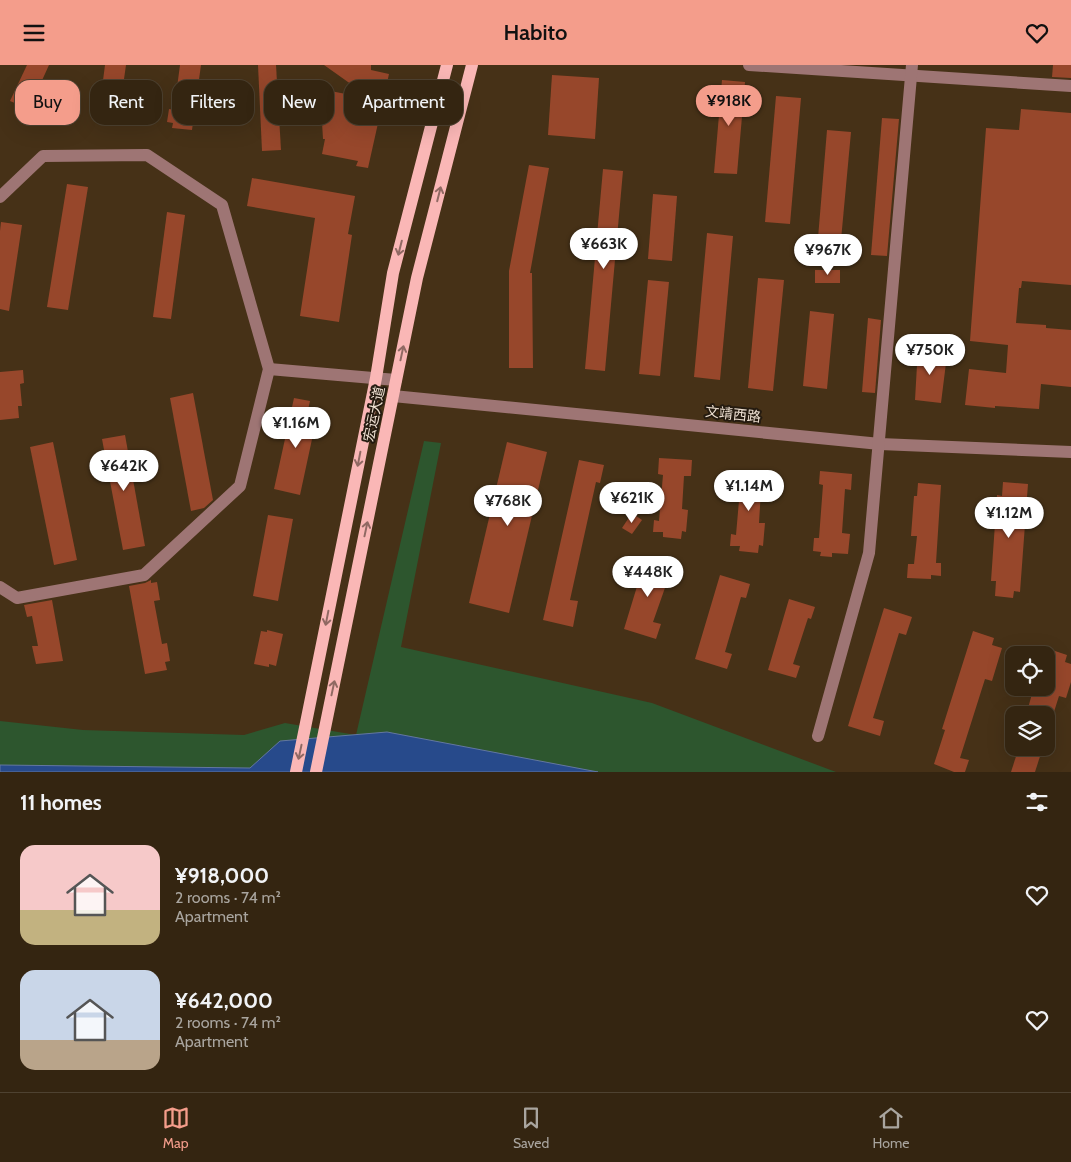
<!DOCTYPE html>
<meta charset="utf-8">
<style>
:root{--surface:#342511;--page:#3c2d1a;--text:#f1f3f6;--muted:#a9a59f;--line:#4e4231;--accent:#f49d8b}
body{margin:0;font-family:Cabin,"Noto Sans SC",sans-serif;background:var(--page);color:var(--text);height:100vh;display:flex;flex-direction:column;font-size:19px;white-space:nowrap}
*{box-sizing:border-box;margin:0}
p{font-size:16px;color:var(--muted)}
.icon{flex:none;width:28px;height:28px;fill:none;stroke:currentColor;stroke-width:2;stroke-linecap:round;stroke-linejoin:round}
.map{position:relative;height:707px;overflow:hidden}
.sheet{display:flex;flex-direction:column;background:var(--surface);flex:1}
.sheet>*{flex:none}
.guide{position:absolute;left:15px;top:15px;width:500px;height:45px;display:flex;gap:10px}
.buttons{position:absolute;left:1005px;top:581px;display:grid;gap:10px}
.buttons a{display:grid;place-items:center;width:50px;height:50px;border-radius:10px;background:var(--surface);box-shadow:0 5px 20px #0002,0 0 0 1px var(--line);font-size:25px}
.price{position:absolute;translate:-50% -42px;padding:0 11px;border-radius:18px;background:#fff;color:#222;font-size:16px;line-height:32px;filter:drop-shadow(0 1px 2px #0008)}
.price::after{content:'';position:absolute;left:50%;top:30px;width:15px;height:11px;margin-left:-8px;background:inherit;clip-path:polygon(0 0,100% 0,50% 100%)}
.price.on{background:var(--accent);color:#111}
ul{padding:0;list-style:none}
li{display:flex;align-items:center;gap:15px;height:125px;padding:0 20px}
li span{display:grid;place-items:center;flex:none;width:140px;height:100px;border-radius:15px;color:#555}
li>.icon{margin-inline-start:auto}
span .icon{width:60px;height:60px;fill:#fffc;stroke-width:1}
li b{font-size:21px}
h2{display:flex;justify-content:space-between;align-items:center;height:60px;padding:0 20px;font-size:21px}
.tag{padding:0 18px;border-radius:15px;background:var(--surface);box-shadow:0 5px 20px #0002,0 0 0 1px var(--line);font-size:18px;line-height:45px}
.tag.on{background:var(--accent);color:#111}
header{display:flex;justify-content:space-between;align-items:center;height:65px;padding:0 20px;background:var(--accent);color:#111;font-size:22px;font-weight:600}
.tabs{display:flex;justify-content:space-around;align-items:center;height:70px;border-top:1px solid var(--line);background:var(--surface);font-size:14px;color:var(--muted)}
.tabs a{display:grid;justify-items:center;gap:2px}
.tabs .on{color:var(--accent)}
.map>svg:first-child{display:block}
.green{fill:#2d562e}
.water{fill:#274a8b;stroke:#6377a0}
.building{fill:#97472b}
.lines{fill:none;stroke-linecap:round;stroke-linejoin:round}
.minor{stroke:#9e7574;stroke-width:12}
.major{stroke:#fab7b6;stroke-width:12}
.oneway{stroke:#906963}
.labels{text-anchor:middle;stroke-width:4;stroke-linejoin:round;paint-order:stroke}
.street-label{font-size:14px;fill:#eee0d2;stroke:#251b10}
</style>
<header><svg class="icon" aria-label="menu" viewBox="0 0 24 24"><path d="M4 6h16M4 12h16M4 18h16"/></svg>Habito<svg class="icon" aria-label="heart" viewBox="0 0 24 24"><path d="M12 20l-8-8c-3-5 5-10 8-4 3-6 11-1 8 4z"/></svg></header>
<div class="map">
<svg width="1071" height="707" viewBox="0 0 1071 707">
<rect width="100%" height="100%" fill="#463117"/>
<polygon class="green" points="424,376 441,378 401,582 652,638 836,707 0,707 0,656 83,665 244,670 285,658 356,670"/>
<polygon class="water" points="387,667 598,707 0,707 0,700 250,703 280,676"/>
<g class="building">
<polygon points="27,0 49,0 29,44 10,36"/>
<polygon points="105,0 126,0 120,42 99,39 100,35 96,34 97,23 102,23"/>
<polygon points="180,0 201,0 192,65 172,63 173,58 167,57 169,44 174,45"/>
<polygon points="258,0 276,0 281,85 262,86"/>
<polygon points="324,0 371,0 371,5 389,9 368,103 356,101 358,96 322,89 325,74 323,74 320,24 372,34"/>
<polygon points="1053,0 1071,0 1071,13 1052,12"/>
<polygon points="552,10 599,13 595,74 548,70"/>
<polygon points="722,15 745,17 737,109 714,108"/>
<polygon points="776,31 801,33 790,159 765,157"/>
<polygon points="1021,44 1071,48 1071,220 1022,216 1021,223 1019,223 1016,258 1046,260 1046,263 1071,265 1071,322 1041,319 1039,344 995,341 995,343 965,340 969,304 1006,308 1008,280 970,276 986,63 1019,65"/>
<polygon points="882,53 899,54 887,191 871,190"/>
<polygon points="827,65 851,67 841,175 818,173"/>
<polygon points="529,100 549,103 530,208 532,208 533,303 509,303 509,206"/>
<polygon points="603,104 623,106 605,306 585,304"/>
<polygon points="252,113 355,131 348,169 352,170 339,257 300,251 315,153 247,141"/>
<polygon points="67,119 88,122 68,245 47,242"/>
<polygon points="653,129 677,131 672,196 648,194"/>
<polygon points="167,147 185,150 171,254 153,252"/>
<polygon points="1,157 22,160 9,246 0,244 0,166"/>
<polygon points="707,168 733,171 720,315 694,312"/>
<rect x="815" y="205" width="25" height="13"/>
<polygon points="758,213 784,215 773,326 748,323"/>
<polygon points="648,215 669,217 660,311 639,309"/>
<polygon points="810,246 834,249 827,324 803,321"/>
<polygon points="868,253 881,255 875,328 862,327"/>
<polygon points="913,287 947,290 941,338 915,335 917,300 912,299"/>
<polygon points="23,305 24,318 20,319 22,341 18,341 19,353 0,355 0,307"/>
<polygon points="193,328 213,435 204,443 191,446 170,333"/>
<polygon points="294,333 310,336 307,349 317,351 300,430 274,424"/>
<polygon points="125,370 145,481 123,485 102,374"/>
<polygon points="53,377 77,495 54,500 30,382"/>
<polygon points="507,377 547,387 509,548 469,538"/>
<polygon points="659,393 692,395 691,411 684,411 682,444 688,445 686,467 682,466 681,474 663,472 663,467 653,467 654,455 659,456 663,410 658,409"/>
<polygon points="579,395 604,400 600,418 596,417 570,535 578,536 573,562 543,555"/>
<polygon points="820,406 852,409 851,425 845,424 842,468 850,469 848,489 832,488 832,492 820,491 821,487 813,486 814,473 819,473 823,420 819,419"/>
<polygon points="735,407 768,409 767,425 761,425 759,458 765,458 763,481 759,480 758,488 739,486 740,481 730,481 731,469 736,470 740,424 734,423"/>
<polygon points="1003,417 1028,419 1020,527 1014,526 1013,533 995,531 996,516 991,516 997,430 1002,431"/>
<polygon points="918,418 941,420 936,498 941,498 941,511 931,510 931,514 907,513 908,499 914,499 917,471 911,471 914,431 917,431"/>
<polygon points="632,448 642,455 632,469 622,463"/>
<polygon points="268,450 293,454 278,536 253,531"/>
<polygon points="646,492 673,500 653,557 661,559 656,574 624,564"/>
<polygon points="720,510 750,519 746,533 741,532 725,587 732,589 727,604 695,594"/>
<polygon points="151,515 151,518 157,517 160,535 154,536 162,579 167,578 170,596 165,597 167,605 145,609 129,521 145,518"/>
<polygon points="789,534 815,542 811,554 808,553 793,599 800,601 796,613 768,605"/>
<polygon points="52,535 63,596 36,599 32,581 38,581 32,551 27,552 24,540"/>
<polygon points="884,543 912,552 906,570 899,568 873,653 884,656 880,671 848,661"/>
<polygon points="267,565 283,569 276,601 269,599 269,602 254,599 261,566 267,567"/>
<polygon points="973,566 994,573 992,580 1002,583 992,616 985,614 960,693 969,695 965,707 954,707 934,699 945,665 942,664"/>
<polygon points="1046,583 1067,590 1065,597 1071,599 1071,617 1066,633 1059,631 1053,650 1026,650 1034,622 1046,622"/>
<polygon points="1019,682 1043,682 1035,707 1011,707"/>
</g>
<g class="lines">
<g class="minor">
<polyline points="749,0 1071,21"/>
<polyline points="0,132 43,91 147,90 222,140 269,304 240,421 144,510 17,533 0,522"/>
<polyline points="269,304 396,315"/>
<polyline points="393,331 880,379 1071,387"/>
<polyline points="818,671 869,488 912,0"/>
</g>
<g class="major">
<polyline points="296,707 376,313 393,208 447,0"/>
<polyline points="316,707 417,213 472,0"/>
</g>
</g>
<defs><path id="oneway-shaft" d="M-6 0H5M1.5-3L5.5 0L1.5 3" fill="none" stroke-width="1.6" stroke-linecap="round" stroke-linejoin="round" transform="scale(1.25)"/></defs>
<g class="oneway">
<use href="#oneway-shaft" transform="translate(439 129) rotate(-76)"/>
<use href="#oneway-shaft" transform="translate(400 183) rotate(104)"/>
<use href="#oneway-shaft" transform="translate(402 288) rotate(-78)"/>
<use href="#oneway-shaft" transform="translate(359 394) rotate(101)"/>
<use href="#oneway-shaft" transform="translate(366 464) rotate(-78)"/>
<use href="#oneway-shaft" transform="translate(327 553) rotate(101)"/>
<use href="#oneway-shaft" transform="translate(333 623) rotate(-78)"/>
<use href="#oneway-shaft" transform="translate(300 687) rotate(102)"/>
</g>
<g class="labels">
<g class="street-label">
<text transform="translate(374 349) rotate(-78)" y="5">宏运大道</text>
<text transform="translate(733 349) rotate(6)" y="5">文靖西路</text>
</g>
</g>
</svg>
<div class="buttons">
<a><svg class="icon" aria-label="locate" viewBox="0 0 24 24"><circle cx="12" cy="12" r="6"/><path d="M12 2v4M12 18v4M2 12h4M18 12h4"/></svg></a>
<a><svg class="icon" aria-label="layers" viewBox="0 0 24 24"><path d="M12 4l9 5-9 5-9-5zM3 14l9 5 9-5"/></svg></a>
</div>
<b class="price on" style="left:729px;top:62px">¥918K</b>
<b class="price" style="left:604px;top:205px">¥663K</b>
<b class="price" style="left:828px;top:211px">¥967K</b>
<b class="price" style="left:930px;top:311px">¥750K</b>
<b class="price" style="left:296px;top:384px">¥1.16M</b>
<b class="price" style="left:124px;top:427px">¥642K</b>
<b class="price" style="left:749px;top:447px">¥1.14M</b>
<b class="price" style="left:632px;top:459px">¥621K</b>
<b class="price" style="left:508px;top:462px">¥768K</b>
<b class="price" style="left:1009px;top:474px">¥1.12M</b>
<b class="price" style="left:648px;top:533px">¥448K</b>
<div class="guide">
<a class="tag on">Buy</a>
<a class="tag">Rent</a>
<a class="tag">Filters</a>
<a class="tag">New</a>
<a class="tag">Apartment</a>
</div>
</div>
<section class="sheet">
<h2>11 homes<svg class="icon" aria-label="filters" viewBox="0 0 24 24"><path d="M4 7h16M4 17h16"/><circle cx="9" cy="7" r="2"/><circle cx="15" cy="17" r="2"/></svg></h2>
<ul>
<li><span style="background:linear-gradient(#f6c9c9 65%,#c2b280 0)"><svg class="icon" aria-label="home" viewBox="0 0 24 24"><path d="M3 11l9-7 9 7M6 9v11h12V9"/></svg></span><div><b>¥918,000</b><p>2 rooms · 74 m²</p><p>Apartment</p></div><svg class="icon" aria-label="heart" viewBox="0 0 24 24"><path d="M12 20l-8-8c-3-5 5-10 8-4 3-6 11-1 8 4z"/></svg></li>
<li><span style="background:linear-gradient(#c9d6e8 70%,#b9a48a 0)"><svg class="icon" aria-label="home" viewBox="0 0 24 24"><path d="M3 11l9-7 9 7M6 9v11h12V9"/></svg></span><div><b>¥642,000</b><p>2 rooms · 74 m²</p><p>Apartment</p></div><svg class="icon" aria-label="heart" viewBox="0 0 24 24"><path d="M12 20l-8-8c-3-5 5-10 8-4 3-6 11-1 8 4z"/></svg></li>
</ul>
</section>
<nav class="tabs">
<a class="on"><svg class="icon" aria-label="map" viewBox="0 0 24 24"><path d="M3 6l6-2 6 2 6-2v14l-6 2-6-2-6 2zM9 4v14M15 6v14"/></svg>Map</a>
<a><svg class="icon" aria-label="saved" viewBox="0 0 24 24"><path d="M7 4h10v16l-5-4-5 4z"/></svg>Saved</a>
<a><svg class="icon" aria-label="home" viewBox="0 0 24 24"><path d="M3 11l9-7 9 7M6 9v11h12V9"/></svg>Home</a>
</nav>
